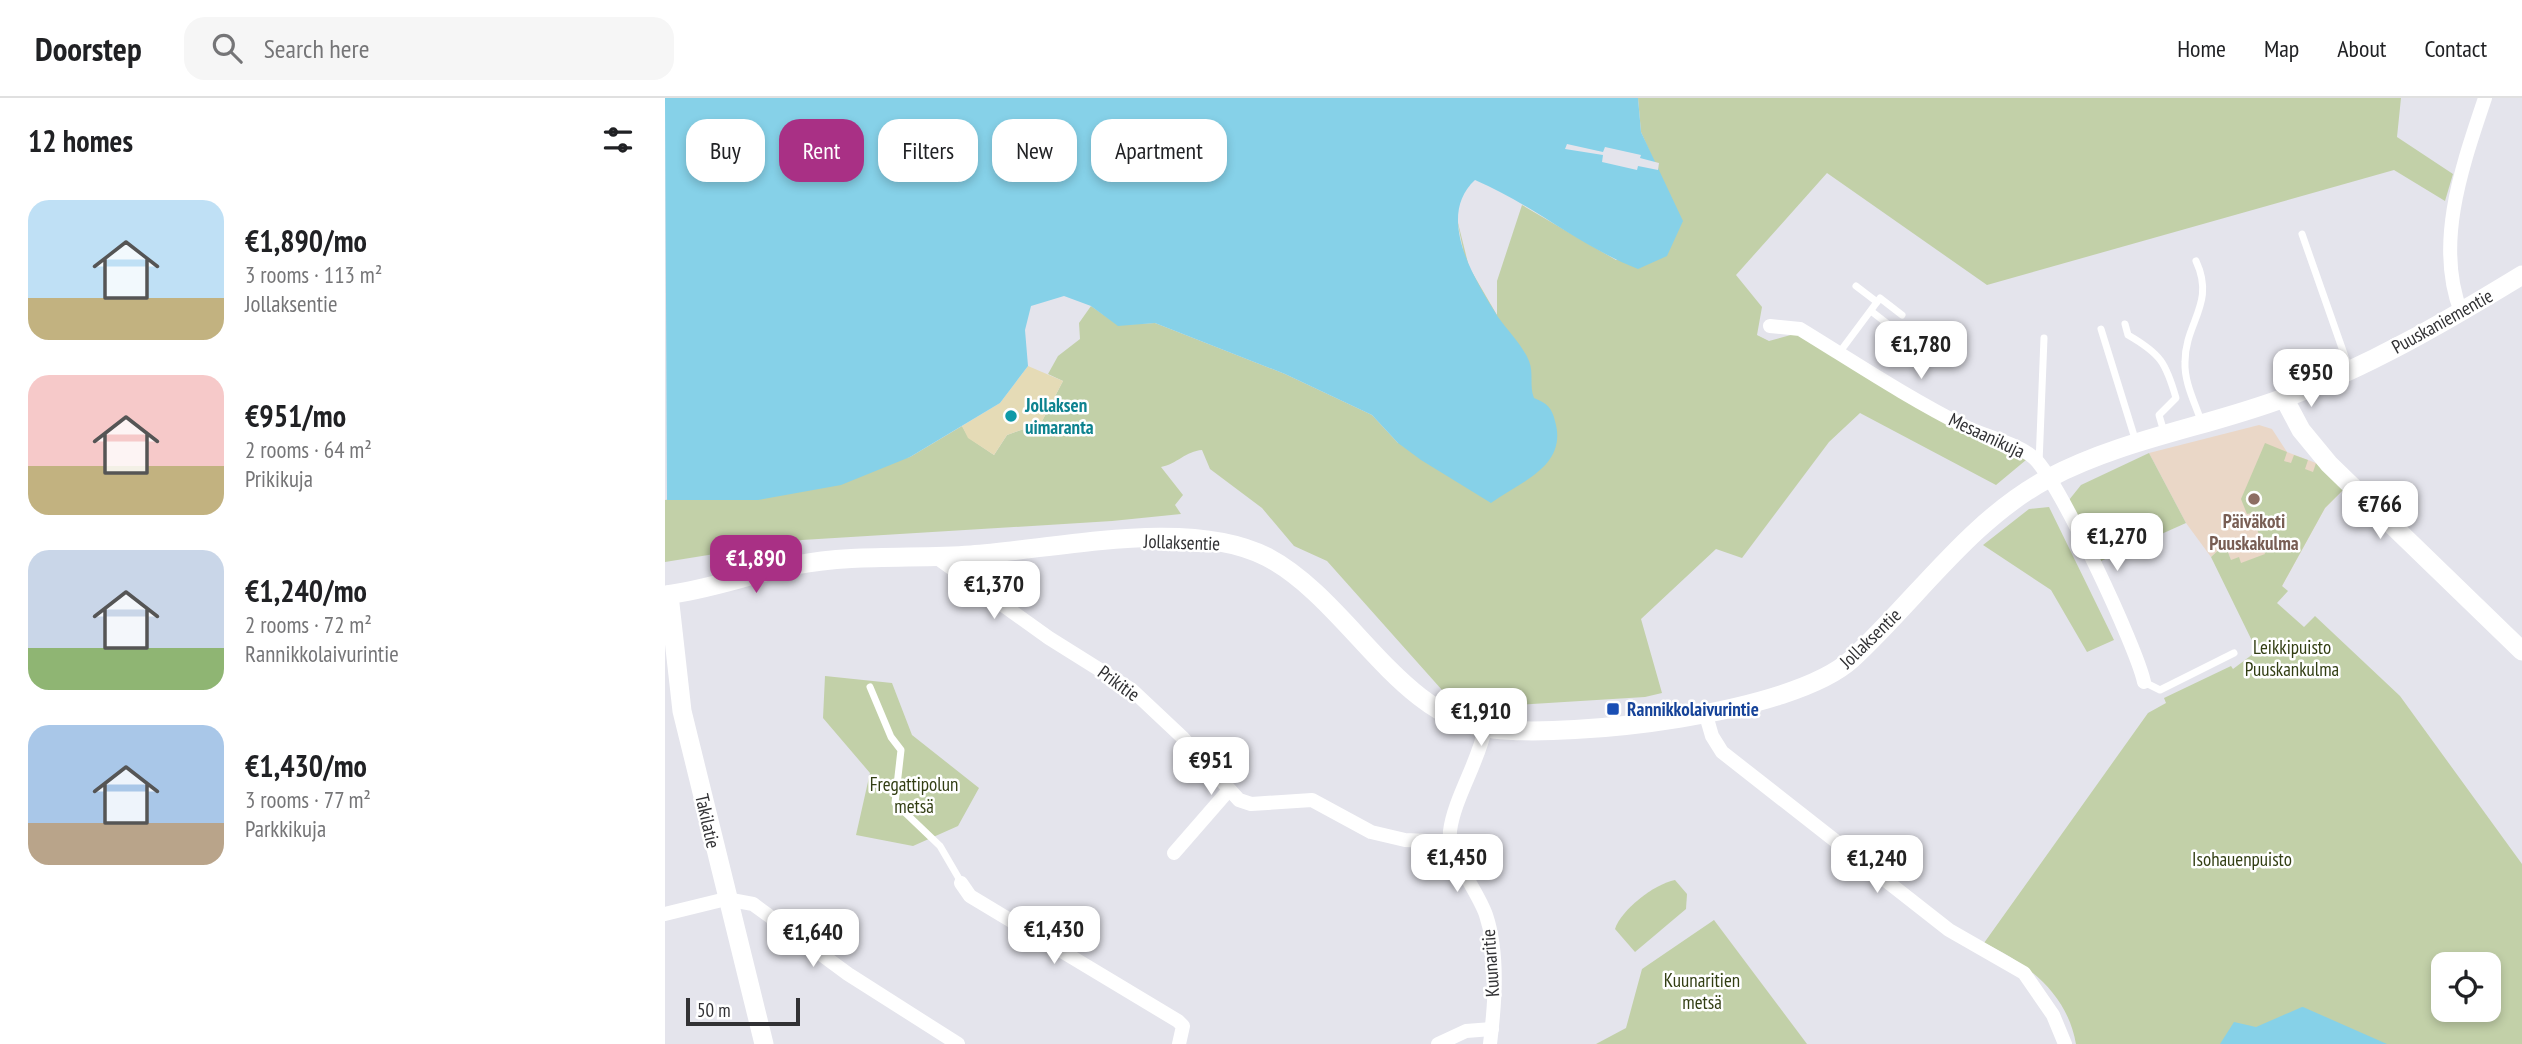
<!DOCTYPE html>
<meta charset="utf-8">
<style>
:root{--surface:#fff;--page:#f6f6f6;--text:#202124;--muted:#757577;--line:#e0e0e0;--accent:#a93085}
body{margin:0;font-family:"PT Sans Narrow",sans-serif;background:var(--page);color:var(--text);height:100vh;display:flex;flex-direction:column;font-size:26px;white-space:nowrap}
*{box-sizing:border-box;margin:0}
p{font-size:23px;color:var(--muted)}
.icon{flex:none;width:38px;height:38px;fill:none;stroke:currentColor;stroke-width:2;stroke-linecap:round;stroke-linejoin:round}
.map{position:relative;flex:1;overflow:hidden}
.details{display:flex;flex-direction:column;background:var(--surface);width:665px}
.details>*{flex:none}
.guide{position:absolute;left:21px;top:21px;width:665px;height:63px;display:flex;gap:14px}
.buttons{position:absolute;left:1766px;top:854px;display:grid;gap:14px}
.buttons a{display:grid;place-items:center;width:70px;height:70px;border-radius:14px;background:var(--surface);box-shadow:0 4px 10px #0003;font-size:35px}
.scale{position:absolute;left:21px;bottom:18px;width:114px;box-sizing:border-box;padding-left:7px;border:4px solid #313134;border-top:0;font-size:19px;line-height:24px;white-space:nowrap;color:#313134;-webkit-text-stroke:5px #fff;paint-order:stroke}
.price{position:absolute;translate:-50% -60px;padding:0 16px;border-radius:14px;background:#fff;color:#222;font-size:23px;line-height:46px;filter:drop-shadow(0 2px 4px #0008)}
.price::after{content:'';position:absolute;left:50%;top:42px;width:21px;height:16px;margin-left:-10px;background:inherit;clip-path:polygon(0 0,100% 0,50% 100%)}
.price.current{background:var(--accent);color:#fff}
ul{padding:0;list-style:none}
li{display:flex;align-items:center;gap:21px;height:175px;padding:0 28px}
li span{display:grid;place-items:center;flex:none;width:196px;height:140px;border-radius:21px;color:#555}
li>.icon{margin-inline-start:auto}
span .icon{width:84px;height:84px;fill:#fffc;stroke-width:1}
li b{font-size:30px}
h2{display:flex;justify-content:space-between;align-items:center;height:84px;padding:0 28px;font-size:30px}
.pill{padding:0 24px;border-radius:21px;background:var(--surface);box-shadow:0 4px 10px #0003;font-size:24px;line-height:63px}
.pill.current{background:var(--accent);color:#fff}
header{display:flex;align-items:center;gap:42px;box-sizing:border-box;height:98px;padding:0 35px;background:var(--surface);border-bottom:2px solid var(--line)}
header strong{font-size:33px}
nav{display:flex;gap:38px;margin-inline-start:auto;font-size:24px}
.search{width:490px;height:63px;background:var(--page);display:flex;align-items:center;gap:18px;box-sizing:border-box;padding:0 24px;border-radius:21px;color:var(--muted);font-size:26px}
main{display:flex;flex:1;min-height:0}
.map>svg:first-child{display:block}
.education{fill:#ead7c7}
.green{fill:#c2d0a8;fill-rule:evenodd}
.sand{fill:#e5dbb6}
.water{fill:#86d1e8}
.pier{fill:#e4e4ec}
.lines{fill:none;stroke-linecap:round;stroke-linejoin:round}
.lane{stroke:#fff;stroke-width:7}
.street{stroke:#fff;stroke-width:14}
.secondary{stroke:#fff;stroke-width:19}
.culture-dot{fill:#0f9aa8;stroke:#fff;stroke-width:2.5}
.education-dot{fill:#8d6e63;stroke:#fff;stroke-width:2.5}
.transit-dot{fill:#1a4fb4;stroke:#fff;stroke-width:2.5}
.labels{text-anchor:middle;stroke-width:5;stroke-linejoin:round;paint-order:stroke}
.street-label{font-size:19px;fill:#313134;stroke:#fff}
.culture-label{font-size:19px;font-weight:bold;fill:#0d838f;stroke:#fff;text-anchor:start}
.education-label{font-size:19px;font-weight:bold;fill:#785e54;stroke:#fff}
.park-label{font-size:19px;fill:#323e13;stroke:#fff}
.transit-label{font-size:19px;font-weight:bold;fill:#164399;stroke:#fff;text-anchor:start}
</style>
<header>
<strong>Doorstep</strong>
<div class="search"><svg class="icon" aria-label="search" viewBox="0 0 24 24"><circle cx="10" cy="10" r="6"/><path d="M15 15l6 6"/></svg>Search here</div>
<nav><a>Home</a><a>Map</a><a>About</a><a>Contact</a></nav>
</header>
<main>
<section class="details">
<h2>12 homes<svg class="icon" aria-label="filters" viewBox="0 0 24 24"><path d="M4 7h16M4 17h16"/><circle cx="9" cy="7" r="2"/><circle cx="15" cy="17" r="2"/></svg></h2>
<ul>
<li><span style="background:linear-gradient(#bfe0f5 70%,#c2b280 0)"><svg class="icon" aria-label="home" viewBox="0 0 24 24"><path d="M3 11l9-7 9 7M6 9v11h12V9"/></svg></span><div><b>€1,890/mo</b><p>3 rooms · 113 m²</p><p>Jollaksentie</p></div></li>
<li><span style="background:linear-gradient(#f6c9c9 65%,#c2b280 0)"><svg class="icon" aria-label="home" viewBox="0 0 24 24"><path d="M3 11l9-7 9 7M6 9v11h12V9"/></svg></span><div><b>€951/mo</b><p>2 rooms · 64 m²</p><p>Prikikuja</p></div></li>
<li><span style="background:linear-gradient(#c9d6e8 70%,#8fb573 0)"><svg class="icon" aria-label="home" viewBox="0 0 24 24"><path d="M3 11l9-7 9 7M6 9v11h12V9"/></svg></span><div><b>€1,240/mo</b><p>2 rooms · 72 m²</p><p>Rannikkolaivurintie</p></div></li>
<li><span style="background:linear-gradient(#a9c7e8 70%,#b9a48a 0)"><svg class="icon" aria-label="home" viewBox="0 0 24 24"><path d="M3 11l9-7 9 7M6 9v11h12V9"/></svg></span><div><b>€1,430/mo</b><p>3 rooms · 77 m²</p><p>Parkkikuja</p></div></li>
</ul>
</section>
<div class="map">
<svg width="1857" height="946" viewBox="0 0 1857 946">
<rect width="100%" height="100%" fill="#e4e4ec"/>
<polygon class="education" points="1594,327 1607,331 1622,354 1651,365 1678,392 1660,410 1617,488 1566,462 1560,446 1546,459 1521,425 1484,355"/>
<g class="green">
<path d="M973 0H1736L1732 39 1788 76 1780 103 1729 72 1322 187 1162 75 1071 177 1097 209 1092 237 1104 243 1133 235 1301 336 1361 362 1331 387 1195 315 1164 344 1077 460 1051 451 976 521 997 595 980 599 836 608 777 592 662 463 629 448 597 410 545 371 537 352C521 353 512 366 496 369L518 397 510 407 516 416 447 423 137 442 0 464V402L245 359 297 328 304 340 329 357 342 337 376 325 398 283 383 276 393 258 415 241 414 225 426 208 453 227 490 225 620 276 707 317 733 345 811 215 791 117 804 169 832 217V183L857 107 951 162 978 149 1007 104 976 34Z"/>
<path d="M1600 345 1622 354 1619 363 1626 365 1629 357 1643 362 1640 371 1648 374 1651 365 1678 392 1660 410 1617 488 1623 493 1612 505 1639 529 1650 518 1735 598 1857 766V946H1411C1402 895 1363 866 1319 845L1483 615 1501 605 1499 600 1566 568 1568 571 1592 553 1546 459 1560 446 1566 462 1574 459 1576 465 1600 456 1587 415 1582 416 1576 401ZM1778 866H1824V912H1778Z"/>
<polygon points="1484,355 1521,425 1436,463 1404,402 1416,387"/>
<polygon points="1384,409 1449,542 1422,554 1386,492 1318,447 1364,411"/>
<polygon points="160,578 227,585 247,637 314,690 293,728 248,748 191,737 205,675 158,620"/>
<path d="M1010 782 1022 796 1021 811 970 854 950 831C956 812 989 786 1010 782Z"/>
<polygon points="1049,822 1142,946 931,946 961,930 977,871"/>
</g>
<polygon class="sand" points="363,268 398,283 376,325 342,337 329,357 303,340 297,328 335,305"/>
<g class="water">
<path d="M0 0H973L976 34 1018 123 1002 158 973 171C914 148 867 106 810 82 770 119 810 182 833 219 843 233 858 248 864 263 869 275 864 288 869 300 882 305 887 310 890 323 903 368 857 383 826 405L756 362 733 345 707 317 620 276 490 225 453 228 426 208 399 198 366 208 360 232 363 268 335 305 245 359 176 387 93 402H2Z"/>
<polygon points="1637,909 1638,909 1722,946 1555,946 1569,924 1591,929"/>
</g>
<polygon class="pier" points="902,46 938,54 940,49 976,57 975,60 994,65 993,72 973,68 972,72 937,64 938,57 900,51"/>
<g class="lines">
<g class="lane">
<polyline points="1637,136 1684,270"/>
<path d="M1531 163C1551 206 1520 224 1520 264 1519 284 1530 305 1536 323"/>
<polyline points="1191,188 1212,204"/>
<polyline points="1206,213 1224,227"/>
<path d="M1460 226 1463 237C1496 256 1501 265 1511 300L1494 317 1499 334"/>
<polyline points="1436,231 1471,344"/>
<polyline points="1174,255 1215,200 1237,217"/>
<polyline points="1374,365 1379,240"/>
<polyline points="1479,584 1495,592 1569,555"/>
<polyline points="205,589 226,639 236,652 230,705 275,748 296,784"/>
</g>
<g class="street">
<path d="M1796 214C1769 145 1798 66 1820 0"/>
<path d="M1105 228 1135 231C1189 264 1243 300 1301 329 1321 339 1352 345 1369 360 1393 381 1472 550 1479 584"/>
<polyline points="271,459 384,540 467,592 517,639 574,702 586,706 647,702 706,734 740,742 786,744"/>
<polyline points="1040,614 1047,638 1057,654 1284,832 1359,875 1388,917 1400,946"/>
<path d="M820 631C813 665 789 701 785 733 783 757 813 793 821 817 834 856 830 905 825 946"/>
<polyline points="509,755 563,693"/>
<polyline points="296,785 305,798 513,923 518,928 514,946"/>
<polyline points="0,816 61,801 88,806 183,876 293,946"/>
<polyline points="773,946 801,933 827,931"/>
</g>
<g class="secondary">
<polyline points="1619,300 1636,332 1664,366 1857,553"/>
<path d="M0 497C45 492 87 475 131 467 188 456 248 461 306 457 392 451 524 419 602 459 685 503 734 621 828 631 909 640 1127 616 1187 561 1252 501 1305 422 1384 380 1458 341 1542 329 1619 300 1703 269 1780 224 1857 177"/>
<polyline points="4,497 17,613 99,946"/>
</g>
</g>
<circle class="culture-dot" cx="346" cy="318" r="7"/>
<circle class="education-dot" cx="1589" cy="401" r="7"/>
<rect class="transit-dot" x="941" y="604" width="14" height="14" rx="3.5"/>
<g class="labels">
<g class="street-label">
<text transform="translate(1777 223) rotate(-29)" y="7">Puuskaniementie</text>
<text transform="translate(1322 337) rotate(25)" y="7">Mesaanikuja</text>
<text transform="translate(517 444) rotate(2)" y="7">Jollaksentie</text>
<text transform="translate(1205 540) rotate(-44)" y="7">Jollaksentie</text>
<text transform="translate(454 585) rotate(36)" y="7">Prikitie</text>
<text transform="translate(43 723) rotate(77)" y="7">Takilatie</text>
<text transform="translate(825 865) rotate(-94)" y="7">Kuunaritie</text>
</g>
<g class="culture-label">
<text x="360" y="314">Jollaksen<tspan x="360" dy="22">uimaranta</tspan></text>
</g>
<g class="education-label">
<text x="1589" y="430">Päiväkoti<tspan x="1589" dy="22">Puuskakulma</tspan></text>
</g>
<g class="park-label">
<text x="1627" y="556">Leikkipuisto<tspan x="1627" dy="22">Puuskankulma</tspan></text>
<text x="249" y="693">Fregattipolun<tspan x="249" dy="22">metsä</tspan></text>
<text x="1577" y="768">Isohauenpuisto</text>
<text x="1037" y="889">Kuunaritien<tspan x="1037" dy="22">metsä</tspan></text>
</g>
<g class="transit-label">
<text x="962" y="618">Rannikkolaivurintie</text>
</g>
</g>
</svg>
<div class="buttons">
<a><svg class="icon" aria-label="locate" viewBox="0 0 24 24"><circle cx="12" cy="12" r="6"/><path d="M12 2v4M12 18v4M2 12h4M18 12h4"/></svg></a>
</div>
<div class="scale">50 m</div>
<b class="price" style="left:1256px;top:283px">€1,780</b>
<b class="price" style="left:1646px;top:311px">€950</b>
<b class="price" style="left:1715px;top:443px">€766</b>
<b class="price" style="left:1452px;top:475px">€1,270</b>
<b class="price current" style="left:91px;top:497px">€1,890</b>
<b class="price" style="left:329px;top:523px">€1,370</b>
<b class="price" style="left:816px;top:650px">€1,910</b>
<b class="price" style="left:546px;top:699px">€951</b>
<b class="price" style="left:792px;top:796px">€1,450</b>
<b class="price" style="left:1212px;top:797px">€1,240</b>
<b class="price" style="left:389px;top:868px">€1,430</b>
<b class="price" style="left:148px;top:871px">€1,640</b>
<div class="guide">
<a class="pill">Buy</a>
<a class="pill current">Rent</a>
<a class="pill">Filters</a>
<a class="pill">New</a>
<a class="pill">Apartment</a>
</div>
</div>
</main>
